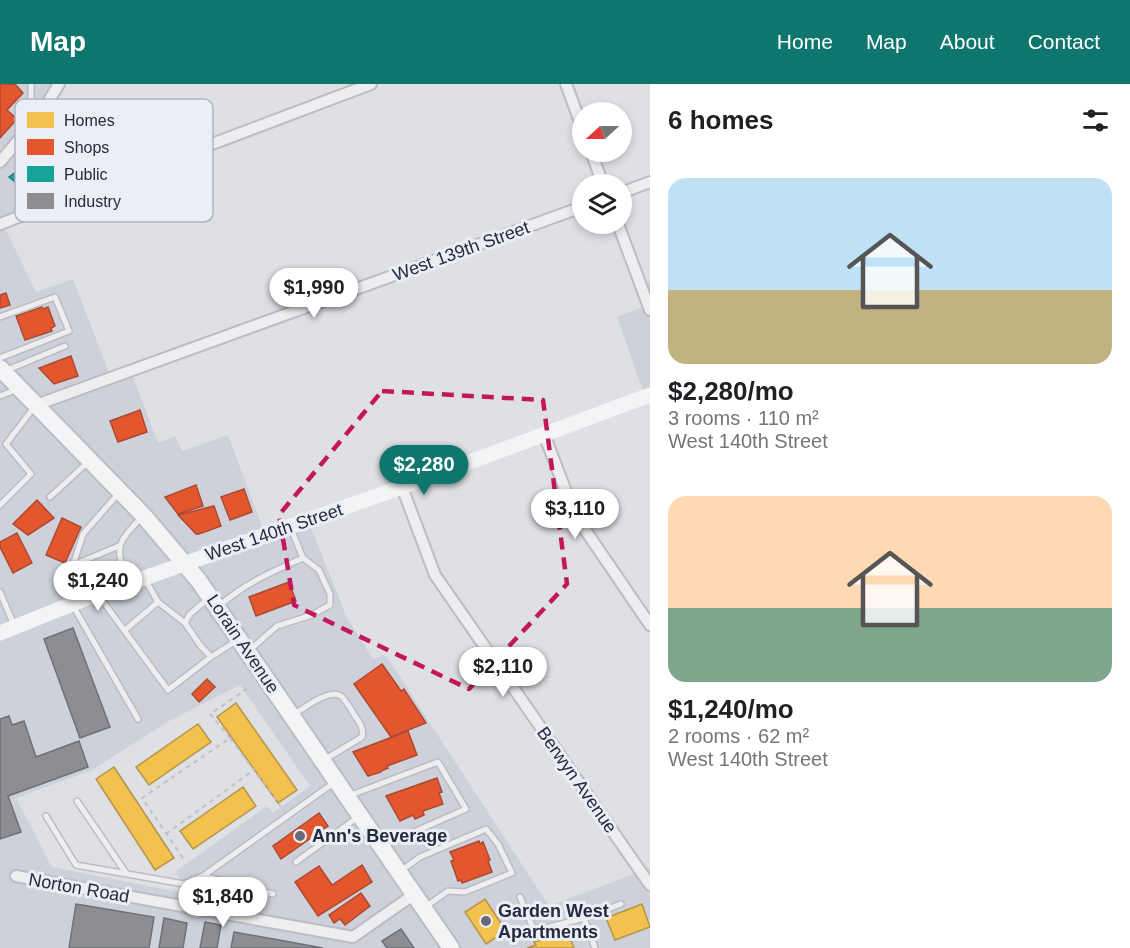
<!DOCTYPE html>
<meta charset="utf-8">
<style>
:root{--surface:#fff;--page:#f6f6f6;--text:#202124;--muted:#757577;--accent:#0f766e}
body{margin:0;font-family:Helvetica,sans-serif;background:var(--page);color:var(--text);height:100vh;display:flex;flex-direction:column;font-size:22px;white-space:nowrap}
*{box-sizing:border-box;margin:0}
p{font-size:20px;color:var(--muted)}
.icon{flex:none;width:33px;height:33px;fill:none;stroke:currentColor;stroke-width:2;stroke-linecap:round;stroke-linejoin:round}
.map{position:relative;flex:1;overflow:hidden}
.panel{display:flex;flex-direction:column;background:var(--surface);width:480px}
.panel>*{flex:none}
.needle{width:39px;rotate:249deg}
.controls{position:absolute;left:572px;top:18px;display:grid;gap:12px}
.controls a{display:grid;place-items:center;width:60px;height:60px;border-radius:50%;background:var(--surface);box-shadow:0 3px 9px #0003;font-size:30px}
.price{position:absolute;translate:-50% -51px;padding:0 14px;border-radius:21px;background:#fff;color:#222;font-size:20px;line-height:39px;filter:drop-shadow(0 2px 3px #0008)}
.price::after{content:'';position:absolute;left:50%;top:36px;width:18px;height:14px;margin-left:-9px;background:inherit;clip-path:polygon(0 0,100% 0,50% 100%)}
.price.active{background:var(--accent);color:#fff}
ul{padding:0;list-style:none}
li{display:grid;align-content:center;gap:12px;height:318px;padding:0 18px}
li span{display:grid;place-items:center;height:186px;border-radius:18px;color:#555}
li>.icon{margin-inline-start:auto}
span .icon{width:108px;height:108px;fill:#fffc;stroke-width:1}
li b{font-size:26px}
h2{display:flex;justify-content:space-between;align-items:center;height:72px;padding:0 18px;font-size:26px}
header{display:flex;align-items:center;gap:36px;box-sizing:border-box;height:84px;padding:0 30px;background:var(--accent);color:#fff}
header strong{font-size:28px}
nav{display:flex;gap:33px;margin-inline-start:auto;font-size:21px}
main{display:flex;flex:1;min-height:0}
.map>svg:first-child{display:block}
.built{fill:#cfd1da;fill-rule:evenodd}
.homes{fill:#f2c14e;stroke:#b49449;stroke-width:1.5}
.shops{fill:#e4572e;stroke:#ab4a33;stroke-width:1.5}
.public{fill:#17a398;stroke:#1b7f7d;stroke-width:1.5}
.industry{fill:#8d8d92;stroke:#6e7079;stroke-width:1.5}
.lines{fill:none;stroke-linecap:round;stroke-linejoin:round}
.lane-casing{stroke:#bcbdc2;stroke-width:8}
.street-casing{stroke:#bcbdc2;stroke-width:14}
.primary-casing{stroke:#bbbdc2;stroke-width:20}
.path{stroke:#c1c1c7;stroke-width:2;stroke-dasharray:4.5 4.5;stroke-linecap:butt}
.lane{stroke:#eeeef1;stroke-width:5}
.street{stroke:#eeeef1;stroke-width:10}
.secondary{stroke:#f3f4f5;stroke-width:15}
.primary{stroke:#f3f4f5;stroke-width:16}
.marked{fill:none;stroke:#c2185b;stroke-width:4.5;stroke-dasharray:12 8;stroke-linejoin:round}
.poi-dot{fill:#666a78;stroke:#ebeef5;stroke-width:2}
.labels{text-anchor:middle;stroke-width:6;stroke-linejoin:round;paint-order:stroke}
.street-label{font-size:18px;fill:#252b3e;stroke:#ebeef5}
.poi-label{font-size:18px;font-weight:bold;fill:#252b3e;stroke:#ebeef5;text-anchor:start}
.key{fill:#ebeef5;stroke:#b0b4be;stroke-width:1.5}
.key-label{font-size:16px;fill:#252b3e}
</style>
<header>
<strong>Map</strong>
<nav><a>Home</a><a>Map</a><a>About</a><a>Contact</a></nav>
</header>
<main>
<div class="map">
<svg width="650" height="864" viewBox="0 0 650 864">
<rect width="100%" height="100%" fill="#dfe0e4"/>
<g class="built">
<path d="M0 0H53L47 9 90 55 107 95 1 136 36 208 73 195 109 289 129 282 158 359 175 352 182 367 228 351 263 445 306 431 347 534 373 575 383 571 387 573 549 822 650 784V864H0ZM240 601 310 702 273 729 267 722 175 788 189 810 52 783 16 714 92 686 169 637Z"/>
<polygon points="650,197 650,304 643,307 617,233 643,223 636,203"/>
</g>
<g class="homes">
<polygon points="236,619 297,706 278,719 217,633"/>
<polygon points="198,640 211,658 149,701 136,683"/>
<polygon points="114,683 174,774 155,786 96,695"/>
<polygon points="243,703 256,722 193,765 180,747"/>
<polygon points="485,815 506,847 486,860 465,828"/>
<polygon points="642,820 650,843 615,856 606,834"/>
<polygon points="567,846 574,864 527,864 536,861 534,858"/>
</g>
<g class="shops">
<polygon points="0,0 15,0 23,9 7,26 17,35 0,54"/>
<polygon points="6,209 10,221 0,224 0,211"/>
<polygon points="42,223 43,225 48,223 55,242 51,244 52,247 25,256 16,232"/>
<polygon points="71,272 78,292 54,300 39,284"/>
<polygon points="140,326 147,348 118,358 110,337"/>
<polygon points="196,401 203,422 178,430 165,413"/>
<polygon points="244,405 252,428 230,436 221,413"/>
<polygon points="37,416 54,434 28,451 13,440"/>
<polygon points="214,422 221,442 199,450 196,450 178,431"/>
<polygon points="62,434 81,443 65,479 46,471"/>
<polygon points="17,449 32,479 13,489 0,463 0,458"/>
<polygon points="289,498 296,517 256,532 249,513"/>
<polygon points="382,580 401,607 404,605 426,639 391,653 354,600"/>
<polygon points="207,595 215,603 199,618 192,610"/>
<polygon points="408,647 417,671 387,682 388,684 381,687 381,688 368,692 353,668"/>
<polygon points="437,694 442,708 439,709 443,720 423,727 424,731 415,735 413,731 400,737 386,712"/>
<polygon points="319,729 328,742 281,775 273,762"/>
<polygon points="479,757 480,760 483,758 490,776 488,777 492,788 462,799 461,796 458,797 451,777 454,776 450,768"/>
<polygon points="362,781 372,798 318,832 295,798 319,782 332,801"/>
<polygon points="361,809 370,822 345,841 340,835 334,839 329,831"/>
</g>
<polygon class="public" points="61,40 82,63 24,105 9,93 41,70"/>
<g class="industry">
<polygon points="73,544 110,643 80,654 44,555"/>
<polygon points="9,632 12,641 24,637 36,673 79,657 88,683 8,712 21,748 0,755 0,635"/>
<polygon points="76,820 154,833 149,864 69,864"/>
<polygon points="164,834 187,839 183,864 159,864"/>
<polygon points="205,838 221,841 217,864 200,864"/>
<polygon points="401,845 414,864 387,864 382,857"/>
<polygon points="234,848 323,864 231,864"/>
</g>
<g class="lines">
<defs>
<g id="lane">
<polyline points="31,0 31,15 42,27"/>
<polyline points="0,233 55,213 69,247 0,274"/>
<polyline points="5,287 65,262"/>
<polyline points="0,312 18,305"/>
<polyline points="118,410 83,450 67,500 72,520 138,635"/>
<polyline points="50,413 88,378"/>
<polyline points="0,421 31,390 6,360 35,322"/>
<polyline points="73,481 119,462"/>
<polyline points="145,495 158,518 185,539"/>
<path d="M127 498C115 462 116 460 142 433"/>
<polyline points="0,508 14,541"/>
<polyline points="99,512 168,606 211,573"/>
<polyline points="209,514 190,530 185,539 200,561 211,573 236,557"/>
<path d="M219 522C244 500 273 487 303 474"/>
<polyline points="125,546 158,518"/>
<polyline points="250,566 277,542 312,531 330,521 330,510 319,486 303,474 291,445"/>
<path d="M293 631C303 625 329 604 341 612 346 616 351 626 355 632 360 639 364 645 362 653L324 676"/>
<polyline points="351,711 438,678 466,725 382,762"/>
<polyline points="77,717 126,789"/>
<polyline points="46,732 76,781 184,800 203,792 335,698"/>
<polyline points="296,778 358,733"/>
<polyline points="402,786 420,773 486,745 498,760 512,789 465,808 448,807 424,824"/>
<polyline points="203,792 273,810"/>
<polyline points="520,813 533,844 546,844 584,834 595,864"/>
<polyline points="584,834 621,820"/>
</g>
<g id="street">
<polyline points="566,0 582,43"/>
<polyline points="591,68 603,100"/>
<polyline points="0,78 42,28 59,0"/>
<polyline points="621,109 650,98"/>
<polyline points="0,140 371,0"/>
<polyline points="618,140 650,226"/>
<polyline points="36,321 582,123"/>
<polyline points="544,350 575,431 650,541"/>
<polyline points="402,403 435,491 650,801"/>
<polyline points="16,792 353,853 413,811"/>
</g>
<polyline id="primary" points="0,284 144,432 199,497 451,864"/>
</defs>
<use href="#lane" class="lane-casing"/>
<use href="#street" class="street-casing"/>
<use href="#primary" class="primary-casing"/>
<g class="path">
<polyline points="230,654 210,630 247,605"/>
<polyline points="166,750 254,686"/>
<polyline points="183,774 142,714 230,654 281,723"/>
</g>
<use href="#lane" class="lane"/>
<use href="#street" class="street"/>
<polyline class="secondary" points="0,549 82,516 402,403 650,311"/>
<use href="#primary" class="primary"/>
</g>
<path class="marked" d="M382 307 543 316 567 500 469 605 294 521 279 431Z"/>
<g class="poi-dot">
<circle cx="300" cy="752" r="6"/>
<circle cx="486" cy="837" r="6"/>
</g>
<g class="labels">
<g class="street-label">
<text transform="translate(461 167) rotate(-20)" y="6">West 139th Street</text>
<text transform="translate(274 448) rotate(-19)" y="6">West 140th Street</text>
<text transform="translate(243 560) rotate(56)" y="6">Lorain Avenue</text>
<text transform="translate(577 696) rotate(55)" y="6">Berwyn Avenue</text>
<text transform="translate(79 804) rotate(10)" y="6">Norton Road</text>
</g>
<g class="poi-label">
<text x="312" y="758">Ann's Beverage</text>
<text x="498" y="833">Garden West<tspan x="498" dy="21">Apartments</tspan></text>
</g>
</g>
<rect x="15" y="15" width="198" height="123" rx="9" class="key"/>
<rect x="27" y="28" width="27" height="16" fill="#f2c14e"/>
<rect x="27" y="55" width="27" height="16" fill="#e4572e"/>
<rect x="27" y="82" width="27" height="16" fill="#17a398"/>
<rect x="27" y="109" width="27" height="16" fill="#8d8d92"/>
<g class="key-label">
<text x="64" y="42">Homes</text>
<text x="64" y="69">Shops</text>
<text x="64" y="96">Public</text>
<text x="64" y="123">Industry</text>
</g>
</svg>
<div class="controls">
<a><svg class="needle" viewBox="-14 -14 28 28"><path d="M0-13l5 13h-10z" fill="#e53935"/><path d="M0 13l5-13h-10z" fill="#757577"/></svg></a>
<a><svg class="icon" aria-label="layers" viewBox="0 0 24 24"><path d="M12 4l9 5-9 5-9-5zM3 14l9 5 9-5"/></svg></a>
</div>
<b class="price" style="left:314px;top:235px">$1,990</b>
<b class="price active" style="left:424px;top:412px">$2,280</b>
<b class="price" style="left:575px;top:456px">$3,110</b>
<b class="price" style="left:98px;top:528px">$1,240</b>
<b class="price" style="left:503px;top:614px">$2,110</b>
<b class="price" style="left:223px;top:844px">$1,840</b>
</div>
<section class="panel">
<h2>6 homes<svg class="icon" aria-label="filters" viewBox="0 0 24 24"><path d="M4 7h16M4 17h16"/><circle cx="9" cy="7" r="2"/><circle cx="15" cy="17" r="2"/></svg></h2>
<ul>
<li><span style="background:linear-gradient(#bfe0f5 60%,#c2b280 0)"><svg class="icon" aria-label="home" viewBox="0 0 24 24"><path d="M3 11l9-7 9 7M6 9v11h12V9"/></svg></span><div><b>$2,280/mo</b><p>3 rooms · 110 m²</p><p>West 140th Street</p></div></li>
<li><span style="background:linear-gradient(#ffd9b3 60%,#7fa58c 0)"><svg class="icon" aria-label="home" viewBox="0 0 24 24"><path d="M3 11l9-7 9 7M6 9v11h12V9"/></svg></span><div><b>$1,240/mo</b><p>2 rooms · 62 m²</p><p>West 140th Street</p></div></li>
</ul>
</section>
</main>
